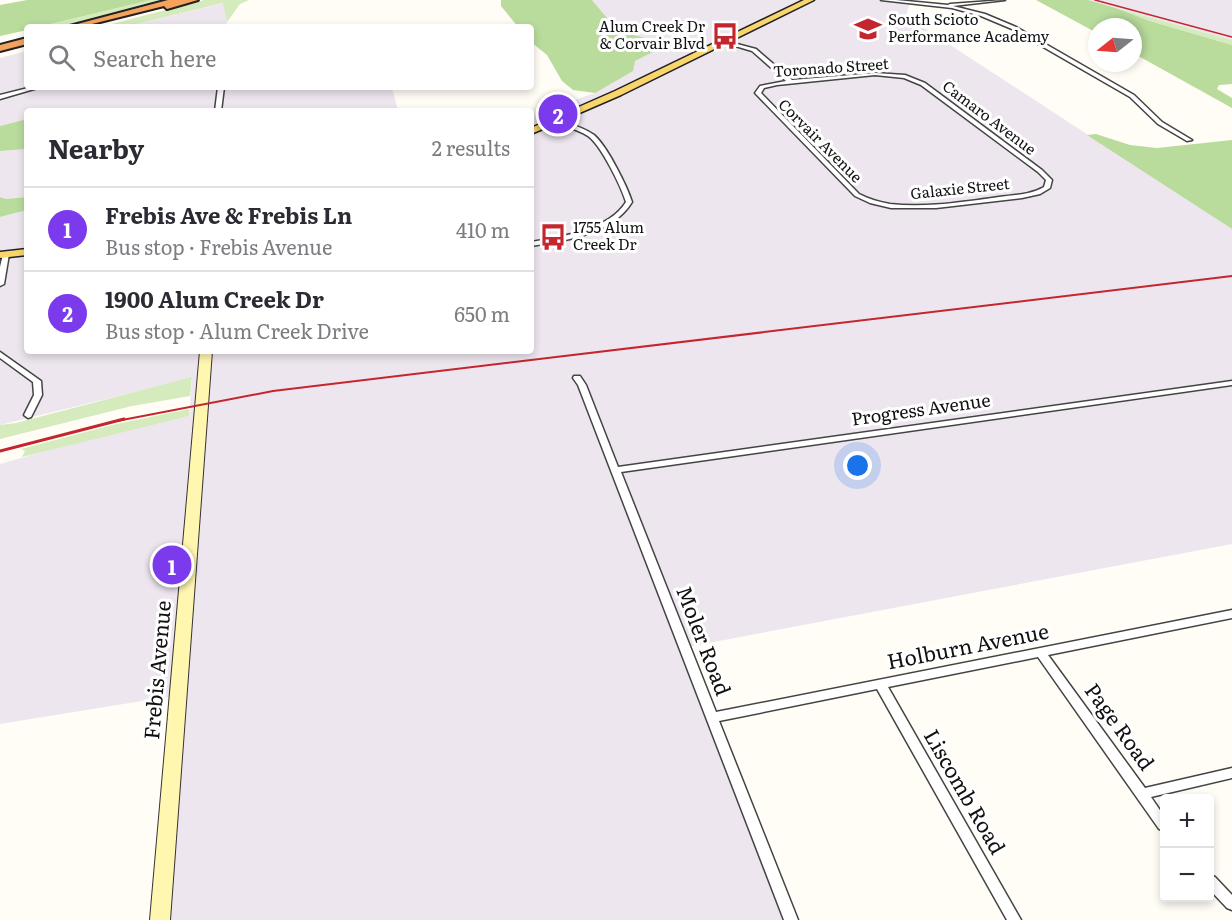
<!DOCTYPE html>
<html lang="en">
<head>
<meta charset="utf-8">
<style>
	body { margin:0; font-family:Literata,serif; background:#f2f2f3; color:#2b2b33 }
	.controls { position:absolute; right:18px; bottom:18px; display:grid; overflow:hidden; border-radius:6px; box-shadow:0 3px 9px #0003 }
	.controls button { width:54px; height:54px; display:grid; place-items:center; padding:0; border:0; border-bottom:2px solid #e1e1e2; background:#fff; color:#2b2b33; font:30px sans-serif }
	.compass { position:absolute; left:1088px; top:18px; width:54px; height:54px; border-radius:50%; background:#fff; box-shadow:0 3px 9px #0003; rotate:253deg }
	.you { position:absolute; left:858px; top:466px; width:21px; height:21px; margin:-15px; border:4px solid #fff; border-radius:50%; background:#1a73e8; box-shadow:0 0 0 9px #1a73e833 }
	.badge { display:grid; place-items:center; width:39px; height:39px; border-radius:50%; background:#7c3aed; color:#fff; font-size:20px; font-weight:700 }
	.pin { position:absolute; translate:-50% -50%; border:3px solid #fff; box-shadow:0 2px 6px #0006 }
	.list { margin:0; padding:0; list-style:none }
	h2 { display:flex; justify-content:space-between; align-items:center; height:78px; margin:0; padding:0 24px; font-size:26px }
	h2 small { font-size:20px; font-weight:400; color:#7c7c81 }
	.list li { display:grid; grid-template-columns:39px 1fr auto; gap:18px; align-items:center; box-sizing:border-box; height:84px; padding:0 24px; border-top:2px solid #e1e1e2 }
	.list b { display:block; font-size:22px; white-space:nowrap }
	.list p { margin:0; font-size:20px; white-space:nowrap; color:#7c7c81 }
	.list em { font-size:20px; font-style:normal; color:#7c7c81 }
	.icon { flex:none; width:33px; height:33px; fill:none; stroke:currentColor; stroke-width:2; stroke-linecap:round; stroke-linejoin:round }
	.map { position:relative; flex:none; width:1232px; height:920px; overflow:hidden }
	.search { position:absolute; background:#fff; box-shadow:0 3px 9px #0003; left:24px; top:24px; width:510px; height:66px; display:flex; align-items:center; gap:15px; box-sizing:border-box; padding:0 21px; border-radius:6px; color:#7c7c81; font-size:22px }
	.panel { position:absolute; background:#fff; box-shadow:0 3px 9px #0003; left:24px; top:108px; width:510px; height:246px; border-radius:6px }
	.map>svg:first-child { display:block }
</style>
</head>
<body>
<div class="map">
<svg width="1232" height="920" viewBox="0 0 1232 920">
	<rect width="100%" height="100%" fill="#fffdf5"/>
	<g fill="#eee6ef">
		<path d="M592,0H879L910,2L906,16L1232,229V544L682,648L790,920H161L179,695L0,724V464L102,435L189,416L192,378L0,425V217L27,210V351H531V115L595,93L635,61L668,44L618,31Z"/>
		<path d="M1088,0H1232V40L1116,8Z"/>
		<path d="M224,3L227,22L225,26L293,24V27H124Z"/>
		<path d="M27,51V87H392L398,111H27V119L0,126V58Z"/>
		<path d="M27,149V197L6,199L0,197V151Z"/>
	</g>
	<g fill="#d5ebbd">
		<path d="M151,0H168L59,27H38Z"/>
		<path d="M204,0H249L240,4L227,22L223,3L124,27H100Z"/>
		<path d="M1116,8L1232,40V45L1150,21Z"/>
		<path d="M192,377L190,396L132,406L0,439V425L16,423Z"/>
		<path d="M189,409V416L22,457L25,451L21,449L116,424Z"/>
	</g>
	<g fill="#b9dc9c">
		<path d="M27,0H151L38,27H27V30L0,36V5Z"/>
		<path d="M501,0H592L618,31L669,44L635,61L633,71L595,93L573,90L562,81L547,55L531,42V27H518L501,6Z"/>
		<path d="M1036,0H1088L1116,8L1150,21L1232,45V84L1219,85L1217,89L1232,98V108L1133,53V27H1097V33Z"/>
		<path d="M27,119V149L0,151V126Z"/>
		<path d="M1096,134L1130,145L1157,148L1232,140V229L1087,135Z"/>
		<path d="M0,197L6,199L27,197V210L0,217Z"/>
	</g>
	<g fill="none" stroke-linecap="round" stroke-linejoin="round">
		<defs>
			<g id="minor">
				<path d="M881,0H896L948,5L950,4L1005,0L953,6L985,14L1016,27L1134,95L1162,122L1192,140L1187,141L1158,124L1130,97L1012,29L981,16L952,8Z"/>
				<path d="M722,40L756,49L792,80L875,73L905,75L925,83L1042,170L1052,180L1050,188L1040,194L1022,198L936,208H891L870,203L855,196L755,93L760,86L786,81L752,51L722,42ZM875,75L904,78L921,85L1038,172L1046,180L1044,187C1030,195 1014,195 999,197C963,202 926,208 890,204C879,202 869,199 859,194L761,93L764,88L777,85Z"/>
				<path d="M32,87H41L0,99V95Z"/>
				<path d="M218,87H224L221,111H215Z"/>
				<path d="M554,119C567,123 583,127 594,135C607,146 627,186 632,202C613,234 565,241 531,246V242C561,237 609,230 626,202C621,186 601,145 588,136C577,129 564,126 552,122L551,121Z"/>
				<path d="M6,252L9,254L4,284L0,286V267L3,254Z"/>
				<path d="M0,352L41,381L42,395L31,417L28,418L24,415L34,395L33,382L0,358Z"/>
				<path d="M574,376H580L586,385L618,467L1232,381V385L621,472L716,712L1232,610V618L1048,655L1145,788L1232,768V778L1151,797L1164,816V830L1159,829L1038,657L888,687L1021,920H1007L877,689L719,721L798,920H784L578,385L573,378Z"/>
				<path d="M1210,875L1215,877L1232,895V910L1227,908L1210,890Z"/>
			</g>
			<path id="secondary" d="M200,351H212L170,920H150Z"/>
			<g id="primary">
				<path d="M804,0H814L621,95L531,134V128L615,91Z"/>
				<path d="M27,249V255L0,258V252Z"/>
			</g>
			<g id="motorway">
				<path d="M168,0H198L167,9L164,6L80,27H66Z"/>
				<path d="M27,38V44L0,51V45Z"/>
			</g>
		</defs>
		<use href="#minor" stroke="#444" stroke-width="3"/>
		<use href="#secondary" stroke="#333" stroke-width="2"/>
		<use href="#primary" stroke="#222" stroke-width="3"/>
		<use href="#motorway" stroke="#222" stroke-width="4"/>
		<use href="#minor" fill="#fff" fill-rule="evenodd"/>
		<use href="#secondary" fill="#fff6b0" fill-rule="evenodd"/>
		<use href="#primary" fill="#f9d66b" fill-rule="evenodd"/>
		<use href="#motorway" fill="#f5a25d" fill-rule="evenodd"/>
		<path stroke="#c4262e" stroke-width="1.5" d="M1095,0L1232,37"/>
		<path stroke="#c4262e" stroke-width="2" d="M117,421L273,391L1232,276"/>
		<path stroke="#c4262e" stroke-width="3" d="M0,451L124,419"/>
	</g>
	<defs>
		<symbol id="school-bare" viewBox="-9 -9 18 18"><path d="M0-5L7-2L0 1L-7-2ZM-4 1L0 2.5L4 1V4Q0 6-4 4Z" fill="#c4262e" stroke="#fff" stroke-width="2.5" paint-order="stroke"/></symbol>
		<symbol id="bus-bare" viewBox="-9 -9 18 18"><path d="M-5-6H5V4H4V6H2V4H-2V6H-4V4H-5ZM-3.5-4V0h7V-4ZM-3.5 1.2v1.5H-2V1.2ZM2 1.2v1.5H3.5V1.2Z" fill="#c4262e" stroke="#fff" stroke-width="2.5" paint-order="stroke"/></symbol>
	</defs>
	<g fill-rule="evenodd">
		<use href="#school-bare" x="849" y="10" width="38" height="38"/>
		<use href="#bus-bare" x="706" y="17" width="38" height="38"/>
		<use href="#bus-bare" x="534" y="218" width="38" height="38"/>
	</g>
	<g text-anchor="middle" stroke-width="6" stroke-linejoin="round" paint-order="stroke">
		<g font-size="15" fill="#111" stroke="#fff" text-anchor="start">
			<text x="888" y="25">South Scioto<tspan x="888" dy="17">Performance Academy</tspan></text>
			<text x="705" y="32" text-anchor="end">Alum Creek Dr<tspan x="705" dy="17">&amp; Corvair Blvd</tspan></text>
			<text x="573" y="233">1755 Alum<tspan x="573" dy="17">Creek Dr</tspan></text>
		</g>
		<g font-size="15" fill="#111" stroke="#fff">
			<text transform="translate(831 68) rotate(-4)" y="5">Toronado Street</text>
			<text transform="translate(989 118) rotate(37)" y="5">Camaro Avenue</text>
			<text transform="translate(820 141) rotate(45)" y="5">Corvair Avenue</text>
			<text transform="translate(960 189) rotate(-6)" y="5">Galaxie Street</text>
		</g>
		<g font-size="18" fill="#111" stroke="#fff">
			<text transform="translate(921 410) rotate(-8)" y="6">Progress Avenue</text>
		</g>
		<g font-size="21" fill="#111" stroke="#fff">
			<text transform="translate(703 641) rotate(69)" y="7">Moler Road</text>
			<text transform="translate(968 647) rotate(-11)" y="7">Holburn Avenue</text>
			<text transform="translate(158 670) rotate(-85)" y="7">Frebis Avenue</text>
			<text transform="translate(1119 727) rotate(54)" y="7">Page Road</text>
			<text transform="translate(964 792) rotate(60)" y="7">Liscomb Road</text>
		</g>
	</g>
</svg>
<div class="controls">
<button>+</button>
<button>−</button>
</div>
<svg class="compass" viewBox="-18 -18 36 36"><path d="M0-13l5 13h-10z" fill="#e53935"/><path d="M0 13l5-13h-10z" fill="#7c7c81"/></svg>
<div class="you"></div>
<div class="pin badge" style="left:172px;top:565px">1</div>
<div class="pin badge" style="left:558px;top:114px">2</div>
<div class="search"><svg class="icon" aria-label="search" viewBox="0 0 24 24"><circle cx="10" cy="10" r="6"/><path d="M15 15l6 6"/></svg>Search here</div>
<section class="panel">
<h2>Nearby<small>2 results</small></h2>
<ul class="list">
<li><span class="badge">1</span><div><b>Frebis Ave &amp; Frebis Ln</b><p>Bus stop · Frebis Avenue</p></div><em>410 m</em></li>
<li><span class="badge">2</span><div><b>1900 Alum Creek Dr</b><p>Bus stop · Alum Creek Drive</p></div><em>650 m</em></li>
</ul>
</section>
</div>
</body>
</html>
